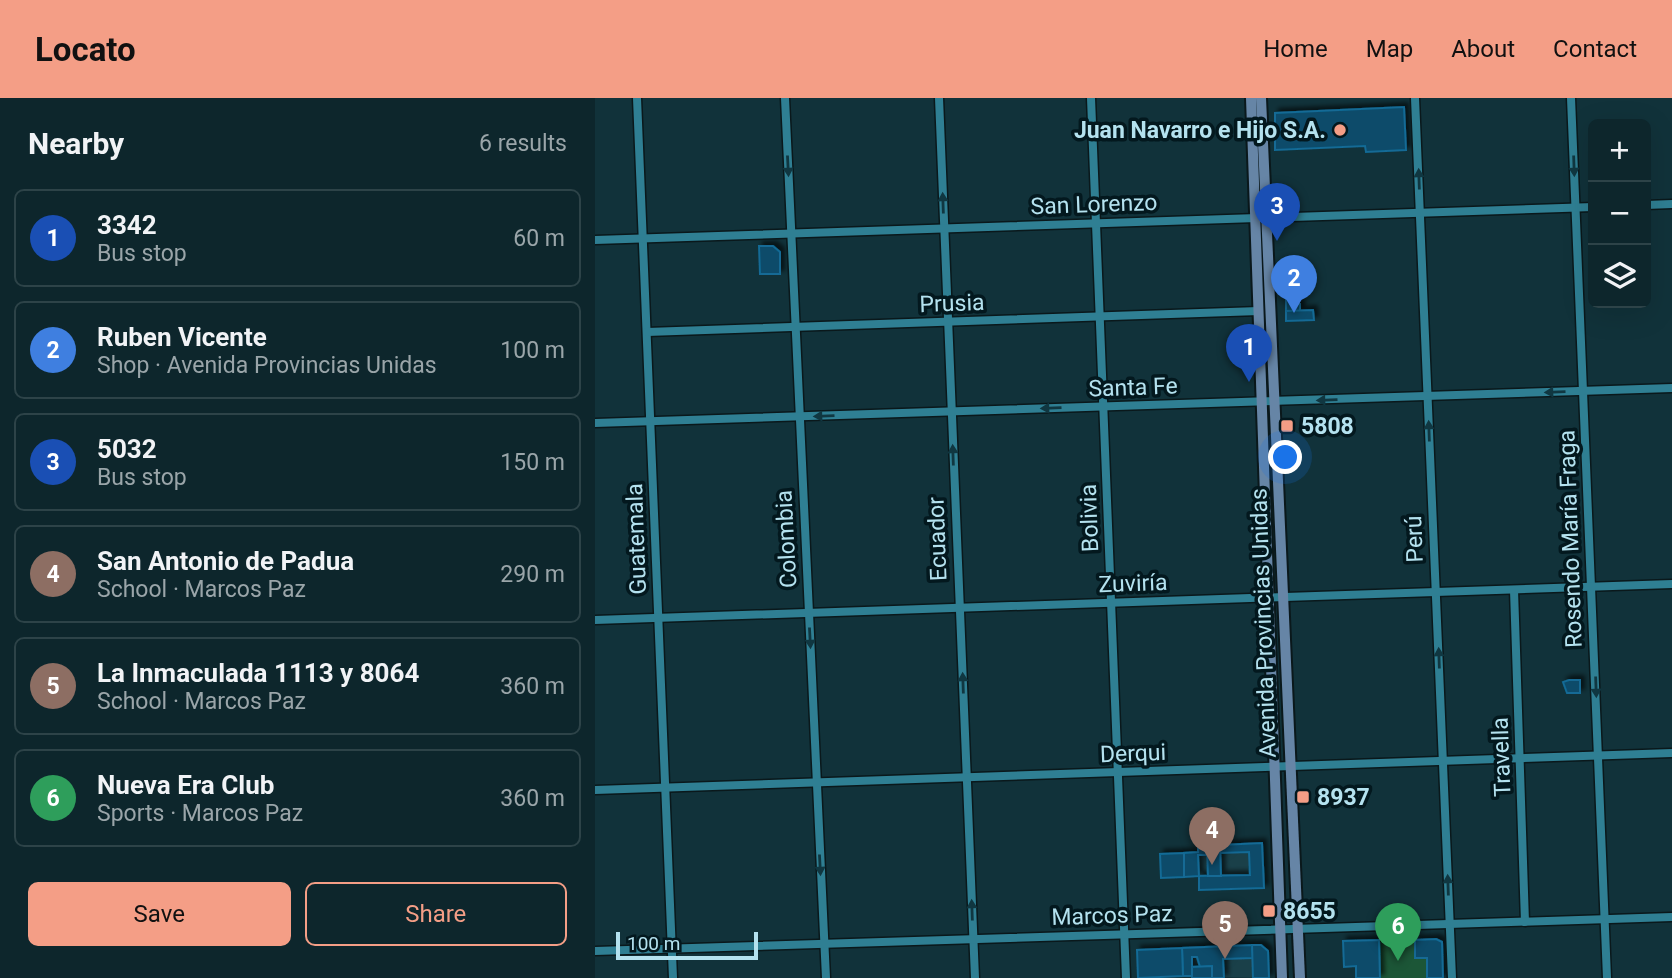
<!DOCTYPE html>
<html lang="en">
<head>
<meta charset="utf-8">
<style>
	body { margin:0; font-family:Roboto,sans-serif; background:#1b3238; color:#f1f3f6 }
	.controls { position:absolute; right:21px; top:21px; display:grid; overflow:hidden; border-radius:10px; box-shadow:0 7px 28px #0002 }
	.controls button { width:63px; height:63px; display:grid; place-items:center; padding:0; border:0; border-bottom:2px solid #2d4348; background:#0d262c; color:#f1f3f6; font:35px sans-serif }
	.scale { position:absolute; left:21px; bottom:18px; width:142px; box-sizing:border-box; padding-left:7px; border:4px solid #b4e2ef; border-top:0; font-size:19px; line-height:24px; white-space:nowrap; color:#b4e2ef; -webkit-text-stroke:5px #03181e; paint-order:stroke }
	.you { position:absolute; left:691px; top:360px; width:24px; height:24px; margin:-18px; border:5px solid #fff; border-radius:50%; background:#1a73e8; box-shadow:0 0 0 10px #1a73e833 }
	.badge { display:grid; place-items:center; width:46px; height:46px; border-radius:50%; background:#f49e86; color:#fff; font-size:23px; font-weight:700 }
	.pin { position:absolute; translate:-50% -58px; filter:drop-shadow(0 2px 4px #0008) }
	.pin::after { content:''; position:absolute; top:37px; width:24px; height:21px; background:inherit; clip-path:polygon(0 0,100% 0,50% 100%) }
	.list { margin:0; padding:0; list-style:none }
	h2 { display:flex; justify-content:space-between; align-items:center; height:91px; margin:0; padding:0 28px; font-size:30px }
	h2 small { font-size:23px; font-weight:400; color:#9aa5a9 }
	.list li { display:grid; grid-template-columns:46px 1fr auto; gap:21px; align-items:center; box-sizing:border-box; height:98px; margin:0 14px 14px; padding:0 14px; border:2px solid #2d4348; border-radius:10px }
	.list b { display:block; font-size:26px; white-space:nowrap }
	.list p { margin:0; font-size:23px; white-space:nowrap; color:#9aa5a9 }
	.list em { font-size:23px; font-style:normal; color:#9aa5a9 }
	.actions { display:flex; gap:14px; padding:21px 28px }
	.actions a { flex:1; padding:16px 0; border:2px solid #f49e86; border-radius:10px; text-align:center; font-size:24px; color:#f49e86 }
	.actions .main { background:#f49e86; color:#111 }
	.icon { flex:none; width:38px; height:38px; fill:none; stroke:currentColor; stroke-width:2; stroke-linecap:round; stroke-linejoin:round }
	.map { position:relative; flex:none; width:1077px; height:880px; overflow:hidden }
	header { display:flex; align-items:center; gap:42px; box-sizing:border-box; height:98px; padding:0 35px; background:#f49e86; color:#111 }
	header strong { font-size:33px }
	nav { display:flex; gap:38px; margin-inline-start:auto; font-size:24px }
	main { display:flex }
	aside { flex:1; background:#0d262c }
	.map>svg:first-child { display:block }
</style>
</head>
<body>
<header>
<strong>Locato</strong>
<nav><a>Home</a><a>Map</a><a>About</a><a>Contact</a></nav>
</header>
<main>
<aside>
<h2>Nearby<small>6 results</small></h2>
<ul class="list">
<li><span class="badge" style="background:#1a4fb4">1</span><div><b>3342</b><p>Bus stop</p></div><em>60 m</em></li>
<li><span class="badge" style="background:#3f7fe0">2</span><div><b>Ruben Vicente</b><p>Shop · Avenida Provincias Unidas</p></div><em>100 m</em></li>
<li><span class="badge" style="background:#1a4fb4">3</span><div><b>5032</b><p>Bus stop</p></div><em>150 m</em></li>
<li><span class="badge" style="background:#8d6e63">4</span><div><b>San Antonio de Padua</b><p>School · Marcos Paz</p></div><em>290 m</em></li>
<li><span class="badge" style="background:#8d6e63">5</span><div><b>La Inmaculada 1113 y 8064</b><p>School · Marcos Paz</p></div><em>360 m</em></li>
<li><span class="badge" style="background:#2e9e5b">6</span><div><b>Nueva Era Club</b><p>Sports · Marcos Paz</p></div><em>360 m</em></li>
</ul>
<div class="actions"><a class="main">Save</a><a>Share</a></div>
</aside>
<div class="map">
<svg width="1077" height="880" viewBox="0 0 1077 880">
	<defs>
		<filter id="shadow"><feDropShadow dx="4" dy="-4" stdDeviation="2" flood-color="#0009"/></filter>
	</defs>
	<rect width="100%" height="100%" fill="#11323a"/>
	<g fill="#1a4049">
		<path d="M667,745L669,790L604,792V778L566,780L565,756L602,754L603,748Z"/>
		<path d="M666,847L674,880L588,878L587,850Z"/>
	</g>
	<path fill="#1c5637" d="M841,841L847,844L848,880H761L760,868L749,869L748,843Z"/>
	<g fill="#0e4c6b" stroke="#126a95" stroke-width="2" filter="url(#shadow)">
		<path d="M809,9L811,52L771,54L770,48L680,52V15Z"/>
		<path d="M164,148H178L185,154V176H165Z"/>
		<path d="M691,201H695V206H705V213H691Z"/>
		<path d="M718,212L719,222L691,223V213Z"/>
		<path d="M974,582H985V595H972L968,584Z"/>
		<path d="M667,745L669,790L604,792V778L655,777L654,754L625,755V747Z"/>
		<path d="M612,747H625L626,778H613Z"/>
		<path d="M612,747V757H603L604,778L589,779V755L603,754V748Z"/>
		<path d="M589,755V779L566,780L565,756Z"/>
		<path d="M841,841L847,844L848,880H832V860H820V842Z"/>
		<path d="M784,842L785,880H761V868L749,869L748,843Z"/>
		<path d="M657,847L658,860L628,861L629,880H617V868L605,869L602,859H597V878H588L587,850Z"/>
		<path d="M657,847H666L673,853L674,880H658Z"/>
		<path d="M587,850L588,878L543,880L542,852Z"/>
		<path d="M617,868V880H597V869Z"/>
	</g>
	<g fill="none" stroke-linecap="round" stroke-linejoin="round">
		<defs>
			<g id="street">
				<path d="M42,0L78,880"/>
				<path d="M190,0L231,880"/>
				<path d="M344,0L380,880"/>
				<path d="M496,0L531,880"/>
				<path d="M820,0L857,880"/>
				<path d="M976,0L1012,880"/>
				<path d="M1051,107L1077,106"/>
				<path d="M0,142L998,109"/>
				<path d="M52,234L664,213"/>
				<path d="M0,325L1077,290"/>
				<path d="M919,492L930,824"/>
				<path d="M0,522L1077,486"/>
				<path d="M0,692L1077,655"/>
				<path d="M0,853L1077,819"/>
			</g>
			<g id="secondary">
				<path d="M656,0L687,880"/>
				<path d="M666,0L705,880"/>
			</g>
		</defs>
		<use href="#street" stroke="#0a181b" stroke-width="11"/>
		<use href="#secondary" stroke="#0a181b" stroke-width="14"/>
		<use href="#street" stroke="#2f7f93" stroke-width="8"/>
		<use href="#secondary" stroke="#6685a6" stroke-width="10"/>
	</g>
	<defs><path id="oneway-solid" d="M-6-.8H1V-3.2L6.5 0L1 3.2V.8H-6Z" transform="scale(1.75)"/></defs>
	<g fill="#103741">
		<use href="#oneway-solid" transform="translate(193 68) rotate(87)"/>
		<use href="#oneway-solid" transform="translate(979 68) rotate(88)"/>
		<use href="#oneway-solid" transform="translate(824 81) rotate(-92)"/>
		<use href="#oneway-solid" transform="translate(348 105) rotate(-92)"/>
		<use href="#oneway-solid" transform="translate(960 294) rotate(178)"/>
		<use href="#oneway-solid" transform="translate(732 302) rotate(178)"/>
		<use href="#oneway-solid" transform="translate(456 310) rotate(178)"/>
		<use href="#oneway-solid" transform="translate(229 318) rotate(178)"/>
		<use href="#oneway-solid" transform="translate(834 333) rotate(-92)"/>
		<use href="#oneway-solid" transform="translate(358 357) rotate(-92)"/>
		<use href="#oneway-solid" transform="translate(215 540) rotate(87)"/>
		<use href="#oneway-solid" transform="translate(844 560) rotate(-92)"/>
		<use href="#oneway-solid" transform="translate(368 585) rotate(-92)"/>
		<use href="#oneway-solid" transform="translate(1001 589) rotate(88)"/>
		<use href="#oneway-solid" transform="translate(225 767) rotate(87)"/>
		<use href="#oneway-solid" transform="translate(853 787) rotate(-92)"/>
		<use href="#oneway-solid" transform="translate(377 812) rotate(-92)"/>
	</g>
	<g fill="#f49e86" stroke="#03181e" stroke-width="2.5">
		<circle cx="745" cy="32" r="7"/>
		<rect x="685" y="321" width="14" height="14" rx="3.5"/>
		<rect x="701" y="692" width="14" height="14" rx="3.5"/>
		<rect x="667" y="806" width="14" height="14" rx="3.5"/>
	</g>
	<g text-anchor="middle" stroke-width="7" stroke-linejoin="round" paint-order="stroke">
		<g font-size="23" font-weight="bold" fill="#b4e2ef" stroke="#03181e" text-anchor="start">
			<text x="731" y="40" text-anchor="end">Juan Navarro e Hijo S.A.</text>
			<text x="706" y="336">5808</text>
			<text x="722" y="707">8937</text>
			<text x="688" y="821">8655</text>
		</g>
		<g font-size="23" fill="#b4e2ef" stroke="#03181e">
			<text transform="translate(499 106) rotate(-2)" y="8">San Lorenzo</text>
			<text transform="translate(357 205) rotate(-2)" y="8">Prusia</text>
			<text transform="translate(538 289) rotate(-2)" y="8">Santa Fe</text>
			<text transform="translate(494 420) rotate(-92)" y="8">Bolivia</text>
			<text transform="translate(41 441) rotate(-92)" y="8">Guatemala</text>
			<text transform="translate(191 441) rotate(-93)" y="8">Colombia</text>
			<text transform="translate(342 441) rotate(-92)" y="8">Ecuador</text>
			<text transform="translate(819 441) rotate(-92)" y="8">Perú</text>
			<text transform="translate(975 441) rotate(-92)" y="8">Rosendo María Fraga</text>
			<text transform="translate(538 485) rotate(-2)" y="8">Zuviría</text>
			<text transform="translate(668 525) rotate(-92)" y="8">Avenida Provincias Unidas</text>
			<text transform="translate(538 655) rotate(-2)" y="8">Derqui</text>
			<text transform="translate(906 659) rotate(-92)" y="8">Travella</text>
			<text transform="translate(517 817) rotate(-2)" y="8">Marcos Paz</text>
		</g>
	</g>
</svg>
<div class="controls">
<button>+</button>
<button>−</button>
<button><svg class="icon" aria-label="layers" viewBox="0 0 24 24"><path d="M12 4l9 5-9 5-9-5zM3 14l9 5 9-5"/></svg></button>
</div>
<div class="scale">100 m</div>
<div class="you"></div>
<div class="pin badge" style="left:654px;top:284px;background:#1a4fb4">1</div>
<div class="pin badge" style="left:699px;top:215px;background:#3f7fe0">2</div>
<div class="pin badge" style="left:682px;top:143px;background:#1a4fb4">3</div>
<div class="pin badge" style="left:617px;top:767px;background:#8d6e63">4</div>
<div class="pin badge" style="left:630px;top:861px;background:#8d6e63">5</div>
<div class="pin badge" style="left:803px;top:863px;background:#2e9e5b">6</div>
</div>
</main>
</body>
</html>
